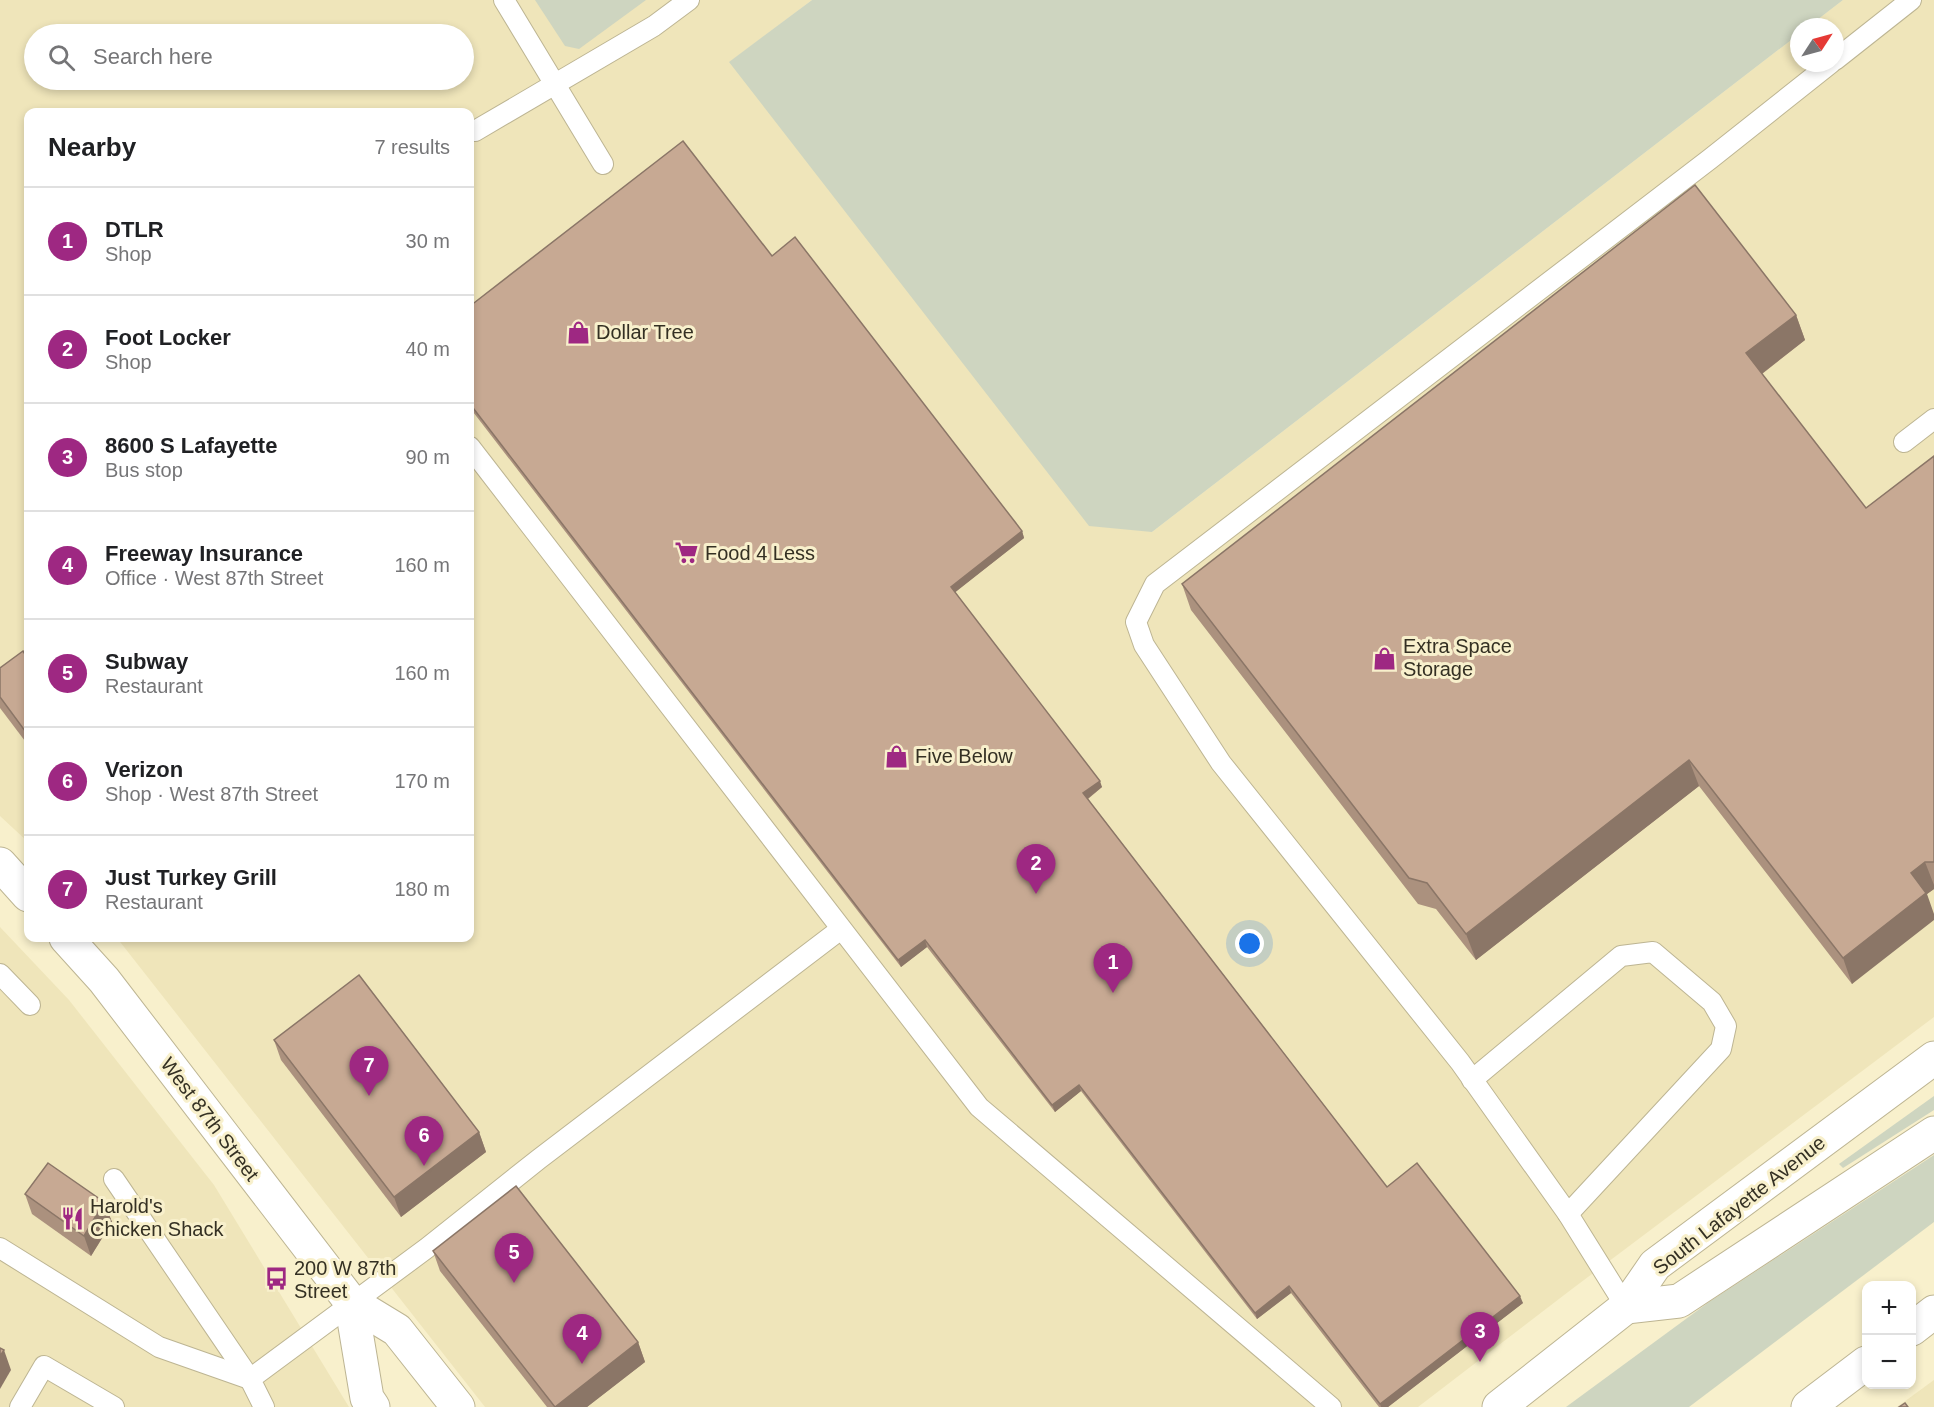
<!DOCTYPE html>
<html lang="en">
<head>
<meta charset="utf-8">
<style>
	body { margin:0; font-family:Helvetica,sans-serif; background:#f2f2f2; color:#202124 }
	.controls { position:absolute; right:18px; bottom:18px; display:grid; overflow:hidden; border-radius:12px; box-shadow:0 3px 9px #0003 }
	.controls button { width:54px; height:54px; display:grid; place-items:center; padding:0; border:0; border-bottom:2px solid #e0e0e0; background:#fff; color:#202124; font:30px sans-serif }
	.compass { position:absolute; left:1790px; top:18px; width:54px; height:54px; border-radius:50%; background:#fff; box-shadow:0 3px 9px #0003; rotate:54deg }
	.you { position:absolute; left:1250px; top:944px; width:21px; height:21px; margin:-15px; border:4px solid #fff; border-radius:50%; background:#1a73e8; box-shadow:0 0 0 9px #1a73e833 }
	.badge { display:grid; place-items:center; width:39px; height:39px; border-radius:50%; background:#9e2882; color:#fff; font-size:20px; font-weight:700 }
	.pin { position:absolute; translate:-50% -50px; filter:drop-shadow(0 2px 3px #0008) }
	.pin::after { content:''; position:absolute; top:32px; width:21px; height:18px; background:inherit; clip-path:polygon(0 0,100% 0,50% 100%) }
	.list { margin:0; padding:0; list-style:none }
	h2 { display:flex; justify-content:space-between; align-items:center; height:78px; margin:0; padding:0 24px; font-size:26px }
	h2 small { font-size:20px; font-weight:400; color:#757577 }
	.list li { display:grid; grid-template-columns:39px 1fr auto; gap:18px; align-items:center; box-sizing:border-box; height:108px; padding:0 24px; border-top:2px solid #e0e0e0 }
	.list b { display:block; font-size:22px; white-space:nowrap }
	.list p { margin:0; font-size:20px; white-space:nowrap; color:#757577 }
	.list em { font-size:20px; font-style:normal; color:#757577 }
	.icon { flex:none; width:33px; height:33px; fill:none; stroke:currentColor; stroke-width:2; stroke-linecap:round; stroke-linejoin:round }
	.map { position:relative; flex:none; width:1934px; height:1407px; overflow:hidden }
	.search { position:absolute; background:#fff; box-shadow:0 3px 9px #0003; left:24px; top:24px; width:450px; height:66px; display:flex; align-items:center; gap:15px; box-sizing:border-box; padding:0 21px; border-radius:33px; color:#757577; font-size:22px }
	.panel { position:absolute; background:#fff; box-shadow:0 3px 9px #0003; left:24px; top:108px; width:450px; height:834px; border-radius:12px }
	.map>svg:first-child { display:block }
</style>
</head>
<body>
<div class="map">
<svg width="1934" height="1407" viewBox="0 0 1934 1407">
	<rect width="100%" height="100%" fill="#f8f0cc"/>
	<g fill="#efe5ba" fill-rule="evenodd">
		<path d="M0,0H812L730,62L1152,532L1799,34V63H1835V27H1808L1843,0H1934V1017L1572,1289L1418,1407H485L117,938H470V112H28V842L0,816ZM34,34H464V80H34Z"/>
		<path d="M0,927L69,1000L214,1185L349,1407H0Z"/>
		<path d="M1934,1380V1407H1897Z"/>
	</g>
	<g fill="#ced5c0">
		<path d="M535,0H646L579,49L565,46Z"/>
		<path d="M812,0H1843L1808,27H1799V34L1152,532L1089,526L729,62Z"/>
		<path d="M1934,1096V1110L1843,1168L1839,1164Z"/>
		<path d="M1934,1155V1222L1689,1407H1566L1709,1302Z"/>
	</g>
	<g fill="none" stroke-linecap="round" stroke-linejoin="round">
		<defs>
			<g id="service">
				<path d="M504,0L603,164"/>
				<path d="M1835,60L1911,0"/>
				<path d="M475,131L654,26L689,0"/>
				<path d="M1904,442L1934,419"/>
				<path d="M470,447L979,1107L1331,1407"/>
				<path d="M0,974L30,1005"/>
				<path d="M1472,1080L1621,956L1653,952L1712,1002L1726,1026L1721,1049L1568,1214"/>
				<path d="M114,1179L250,1379"/>
				<path d="M0,1248L159,1347L250,1379"/>
				<path d="M1626,1307L1568,1214L1460,1062L1221,763L1144,645L1136,622L1155,584L1710,159L1831,63"/>
				<path d="M20,1407L44,1366L114,1407"/>
				<path d="M264,1407L250,1379L427,1248L539,1159L841,929"/>
			</g>
			<g id="secondary">
				<path d="M0,864L28,895"/>
				<path d="M66,938L104,980L351,1302L397,1330L458,1407"/>
				<path d="M351,1302L367,1398L373,1407"/>
				<path d="M1499,1407L1626,1307L1655,1265L1934,1058"/>
			</g>
			<g id="motorway">
				<path d="M1626,1307L1679,1301L1934,1133"/>
				<path d="M1912,1329L1934,1312"/>
				<path d="M1808,1407L1866,1363"/>
			</g>
		</defs>
		<use href="#service" stroke="#bdb593" stroke-width="22"/>
		<use href="#secondary" stroke="#bdb593" stroke-width="35"/>
		<use href="#motorway" stroke="#bdb593" stroke-width="35"/>
		<use href="#service" stroke="#fff" stroke-width="20"/>
		<use href="#secondary" stroke="#fff" stroke-width="33"/>
		<use href="#motorway" stroke="#fff" stroke-width="33"/>
	</g>
	<g fill="#ab917e">
		<path d="M772,256L1022,531L1024,538L955,592L1102,787L1088,799L1387,1187L1523,1303L1388,1407H1379L1291,1293L1257,1319L1081,1091L1055,1112L927,947L901,967L470,408V306Z"/>
		<path d="M1796,315L1805,340L1762,374L1866,508L1934,456V889L1927,894L1852,984L1699,786L1476,960L1436,909L1418,904L1191,610L1182,584Z"/>
		<path d="M28,659V745L0,708V668Z"/>
		<path d="M274,1040L479,1132L486,1152L401,1217L281,1060Z"/>
		<path d="M25,1194L104,1202L112,1222L91,1256L32,1214Z"/>
		<path d="M433,1251L638,1342L645,1362L587,1407H547L440,1271Z"/>
	</g>
	<g fill="#8b7667">
		<path d="M1796,315L1805,340L1755,379L1746,353Z"/>
		<path d="M1022,531L1024,538L953,594L951,587Z"/>
		<path d="M1689,760L1699,786L1476,960L1466,934Z"/>
		<path d="M1100,781L1102,787L1086,800L1083,793Z"/>
		<path d="M1925,862L1934,885V889L1927,894L1934,914V920L1852,984L1843,958L1911,873Z"/>
		<path d="M925,940L927,947L901,967L898,960Z"/>
		<path d="M1079,1085L1081,1091L1055,1112L1052,1105Z"/>
		<path d="M479,1132L486,1152L401,1217L394,1197Z"/>
		<path d="M104,1202L112,1222L91,1256L84,1236Z"/>
		<path d="M1289,1286L1291,1293L1257,1319L1255,1313Z"/>
		<path d="M1520,1296L1523,1303L1388,1407H1381L1380,1404Z"/>
		<path d="M638,1342L645,1362L587,1407H555Z"/>
		<path d="M4,1350L11,1370L0,1389V1356Z"/>
	</g>
	<g fill="#c7a993" stroke="#8b7667" stroke-width="1.5">
		<path d="M683,141L772,256L795,237L1022,531L951,587L1100,781L1083,793L1387,1187L1417,1163L1520,1296L1380,1404L1289,1286L1255,1313L1079,1085L1052,1105L925,940L898,960L470,404V306Z"/>
		<path d="M1695,185L1796,315L1746,353L1866,508L1934,456V862H1925L1911,873L1926,893L1843,958L1689,760L1466,934L1427,883L1409,878L1182,584Z"/>
		<path d="M23,651L28,659V735L0,697V668Z"/>
		<path d="M359,975L479,1132L394,1197L274,1040Z"/>
		<path d="M48,1163L104,1202L84,1236L25,1194Z"/>
		<path d="M516,1186L638,1342L555,1407L433,1251Z"/>
		<path d="M0,1348L4,1350L0,1356Z"/>
		<path d="M1905,1403L1908,1407H1899Z"/>
	</g>
	<defs>
		<symbol id="shop-bare" viewBox="-9 -9 18 18"><path d="M-5-2.5h2.3a2.7 3.5 0 0 1 5.4 0H5L5.5 6h-11ZM-1.5-2.5h3a1.5 2.3 0 0 0-3 0Z" fill="#9e2882" stroke="#f8f0cc" stroke-width="2.5" paint-order="stroke"/></symbol>
		<symbol id="supermarket-bare" viewBox="-9 -9 18 18"><path d="M-6-5.5h2.5l.6 2H6L4.5 2H-2.5L-4.4-4H-6ZM-1.5 3.2a1.3 1.3 0 1 0 .1 0ZM3 3.2a1.3 1.3 0 1 0 .1 0Z" fill="#9e2882" stroke="#f8f0cc" stroke-width="2.5" paint-order="stroke"/></symbol>
		<symbol id="restaurant-bare" viewBox="-9 -9 18 18"><path d="M-5-6h1v4h1v-4h1v4h1v-4h1v5L-1.5 .5V6h-2V.5L-5-1ZM5-6V6H3V1.5H1.5Q1.5-4 5-6Z" fill="#9e2882" stroke="#f8f0cc" stroke-width="2.5" paint-order="stroke"/></symbol>
		<symbol id="bus-bare" viewBox="-9 -9 18 18"><path d="M-5-6H5V4H4V6H2V4H-2V6H-4V4H-5ZM-3.5-4V0h7V-4ZM-3.5 1.2v1.5H-2V1.2ZM2 1.2v1.5H3.5V1.2Z" fill="#9e2882" stroke="#f8f0cc" stroke-width="2.5" paint-order="stroke"/></symbol>
	</defs>
	<g fill-rule="evenodd">
		<use href="#shop-bare" x="562" y="316" width="33" height="33"/>
		<use href="#supermarket-bare" x="670" y="536" width="33" height="33"/>
		<use href="#shop-bare" x="1368" y="642" width="33" height="33"/>
		<use href="#shop-bare" x="880" y="740" width="33" height="33"/>
		<use href="#restaurant-bare" x="56" y="1202" width="33" height="33"/>
		<use href="#bus-bare" x="260" y="1262" width="33" height="33"/>
	</g>
	<g text-anchor="middle" stroke-width="6" stroke-linejoin="round" paint-order="stroke">
		<g font-size="20" fill="#343023" stroke="#f8f0cc" text-anchor="start">
			<text x="596" y="339">Dollar Tree</text>
			<text x="705" y="560">Food 4 Less</text>
			<text x="1403" y="653">Extra Space<tspan x="1403" dy="23">Storage</tspan></text>
			<text x="915" y="763">Five Below</text>
			<text x="90" y="1213">Harold's<tspan x="90" dy="23">Chicken Shack</tspan></text>
			<text x="294" y="1275">200 W 87th<tspan x="294" dy="23">Street</tspan></text>
		</g>
		<g font-size="20" fill="#343023" stroke="#f8f0cc">
			<text transform="translate(210 1119) rotate(53)" y="7">West 87th Street</text>
			<text transform="translate(1739 1205) rotate(-38)" y="7">South Lafayette Avenue</text>
		</g>
	</g>
</svg>
<div class="controls">
<button>+</button>
<button>−</button>
</div>
<svg class="compass" viewBox="-18 -18 36 36"><path d="M0-13l5 13h-10z" fill="#e53935"/><path d="M0 13l5-13h-10z" fill="#757577"/></svg>
<div class="you"></div>
<div class="pin badge" style="left:1113px;top:993px">1</div>
<div class="pin badge" style="left:1036px;top:894px">2</div>
<div class="pin badge" style="left:1480px;top:1362px">3</div>
<div class="pin badge" style="left:582px;top:1364px">4</div>
<div class="pin badge" style="left:514px;top:1283px">5</div>
<div class="pin badge" style="left:424px;top:1166px">6</div>
<div class="pin badge" style="left:369px;top:1096px">7</div>
<div class="search"><svg class="icon" aria-label="search" viewBox="0 0 24 24"><circle cx="10" cy="10" r="6"/><path d="M15 15l6 6"/></svg>Search here</div>
<section class="panel">
<h2>Nearby<small>7 results</small></h2>
<ul class="list">
<li><span class="badge">1</span><div><b>DTLR</b><p>Shop</p></div><em>30 m</em></li>
<li><span class="badge">2</span><div><b>Foot Locker</b><p>Shop</p></div><em>40 m</em></li>
<li><span class="badge">3</span><div><b>8600 S Lafayette</b><p>Bus stop</p></div><em>90 m</em></li>
<li><span class="badge">4</span><div><b>Freeway Insurance</b><p>Office · West 87th Street</p></div><em>160 m</em></li>
<li><span class="badge">5</span><div><b>Subway</b><p>Restaurant</p></div><em>160 m</em></li>
<li><span class="badge">6</span><div><b>Verizon</b><p>Shop · West 87th Street</p></div><em>170 m</em></li>
<li><span class="badge">7</span><div><b>Just Turkey Grill</b><p>Restaurant</p></div><em>180 m</em></li>
</ul>
</section>
</div>
</body>
</html>
